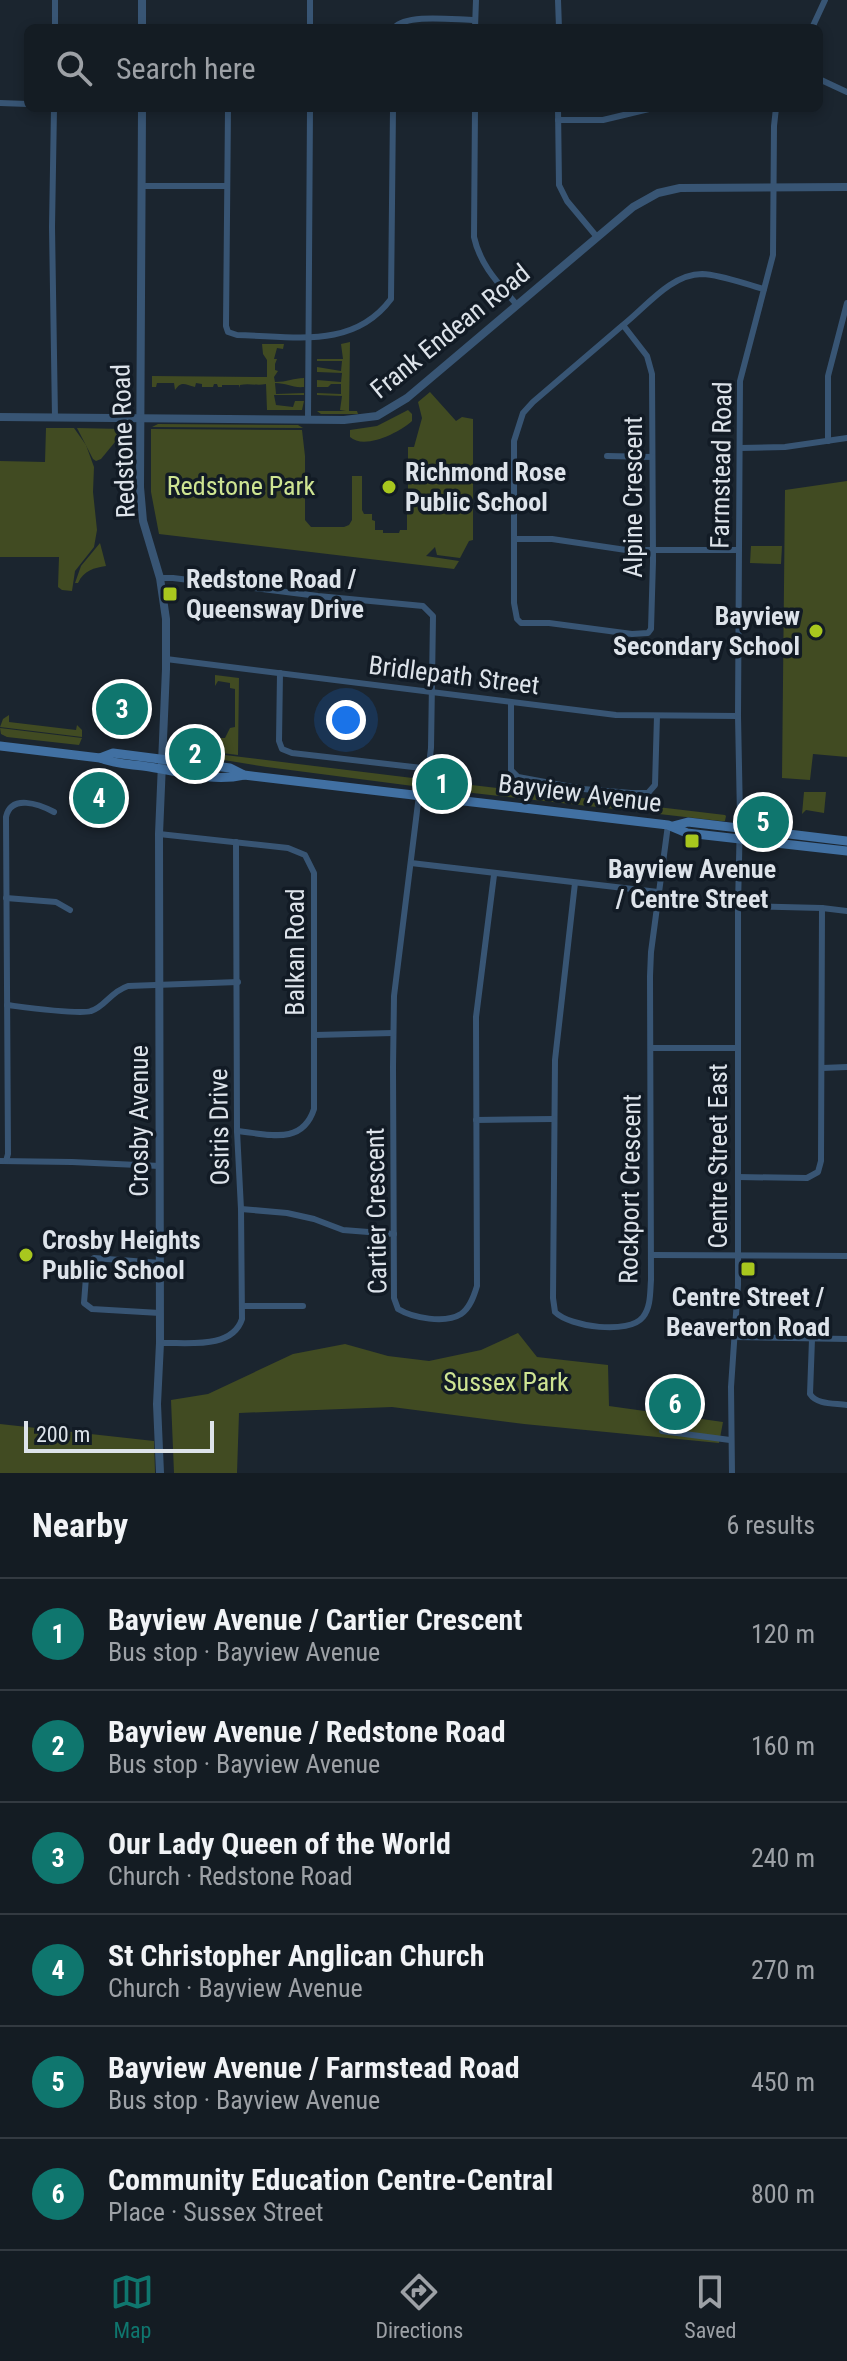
<!DOCTYPE html>
<html lang="en">
<head>
<meta charset="utf-8">
<style>
	body { margin:0; font-family:"Roboto Condensed",sans-serif; background:#212930; color:#f1f3f6 }
	.scale { position:absolute; left:24px; bottom:20px; width:190px; box-sizing:border-box; padding-left:8px; border:4px solid #dde3ea; border-top:0; font-size:22px; line-height:28px; white-space:nowrap; color:#dde3ea; -webkit-text-stroke:6px #121b25; paint-order:stroke }
	.you { position:absolute; left:346px; top:720px; width:28px; height:28px; margin:-20px; border:6px solid #fff; border-radius:50%; background:#1a73e8; box-shadow:0 0 0 12px #1a73e833 }
	.badge { display:grid; place-items:center; width:52px; height:52px; border-radius:50%; background:#0f766e; color:#fff; font-size:26px; font-weight:700 }
	.pin { position:absolute; translate:-50% -50%; border:4px solid #fff; box-shadow:0 2px 8px #0006 }
	.list { margin:0; padding:0; list-style:none }
	h2 { display:flex; justify-content:space-between; align-items:center; height:104px; margin:0; padding:0 32px; font-size:34px }
	h2 small { font-size:26px; font-weight:400; color:#9da1a6 }
	.list li { display:grid; grid-template-columns:52px 1fr auto; gap:24px; align-items:center; box-sizing:border-box; height:112px; padding:0 32px; border-top:2px solid #333a41 }
	.list b { display:block; font-size:30px; white-space:nowrap }
	.list p { margin:0; font-size:26px; white-space:nowrap; color:#9da1a6 }
	.list em { font-size:26px; font-style:normal; color:#9da1a6 }
	.icon { flex:none; width:44px; height:44px; fill:none; stroke:currentColor; stroke-width:2; stroke-linecap:round; stroke-linejoin:round }
	.map { position:relative; flex:none; width:847px; height:1473px; overflow:hidden }
	.search { position:absolute; background:#141c23; box-shadow:0 4px 12px #0003; left:24px; right:24px; top:24px; height:88px; display:flex; align-items:center; gap:20px; box-sizing:border-box; padding:0 28px; border-radius:12px; color:#9da1a6; font-size:30px }
	.sheet { height:776px; background:#141c23 }
	nav { display:flex; justify-content:space-around; align-items:center; box-sizing:border-box; height:112px; border-top:2px solid #333a41; background:#141c23; font-size:22px; color:#9da1a6 }
	nav a { display:grid; justify-items:center; gap:4px }
	nav .on { color:#0f766e }
	.map>svg:first-child { display:block }
</style>
</head>
<body>
<div class="map">
<svg width="847" height="1473" viewBox="0 0 847 1473">
	<rect width="100%" height="100%" fill="#1b252f"/>
	<g fill="#414b22">
		<path d="M350,342L349,411H357L358,414H321L317,411H346L340,410L342,396L317,395V393L341,394V384H331L328,387H317V380L341,382L342,373L317,372V367L341,371L342,361H317V359H343L341,344Z"/>
		<path d="M262,344H284L283,349L277,348L274,359H277L275,364V370L278,371L274,377L275,382C287,382 294,378 304,378V387C292,388 287,383 275,383L276,394L304,393V395H274L276,405L293,407L295,401H304L302,410H267L266,384C257,386 249,383 240,385L239,388V385H222V387H218L217,384H214L213,387H202V384L196,383L195,387C185,385 182,380 175,390L174,383H157L156,387H152V376L267,377V360L263,354Z"/>
		<path d="M430,392L456,421L462,417L473,419V540L469,541L460,558L437,555L435,547L426,556L459,561L454,569L159,534L151,492V429L302,430L305,456V520L311,527H344L349,525L352,520V476H362V510L364,514H372V520L375,521V530H383V533H399L400,530H407V509H410L411,493H408V447H414L422,418L418,402Z"/>
		<path d="M408,410L412,414V421C399,433 364,450 350,437V430L377,426Z"/>
		<path d="M158,424L298,425L303,428L152,427Z"/>
		<path d="M46,428H74L86,445L94,467L93,492L97,530L94,547L75,571L72,591L62,590L58,587L59,557H0V461L45,462Z"/>
		<path d="M77,428L123,429L124,431L101,459L96,461L93,459Z"/>
		<path d="M847,481V757L813,754L810,780L782,778L785,490Z"/>
		<path d="M100,543L106,566C94,568 84,570 78,583H75L81,566Z"/>
		<path d="M751,546H782L781,564L750,563Z"/>
		<path d="M215,675L239,678L238,755L181,748L193,738H225L230,728L235,727V689L230,688V683L218,681L215,686Z"/>
		<path d="M9,715V722L76,730L77,725L82,730V737L0,727L3,719Z"/>
		<path d="M0,728L82,738L79,745L7,737L1,734Z"/>
		<path d="M200,752L437,781L436,785L413,786L267,767L199,756Z"/>
		<path d="M446,782L725,815L726,816L725,821H721L473,793L446,786Z"/>
		<path d="M804,792H826L824,813L806,810L802,814Z"/>
		<path d="M518,1333L537,1357L608,1365L609,1406L723,1422L719,1443L524,1424L392,1407L239,1413L237,1473H174L171,1400L208,1394L293,1354L345,1344L388,1356L429,1361L481,1350Z"/>
		<path d="M0,1424L154,1441L155,1473H0Z"/>
	</g>
	<g fill="none" stroke-linecap="round" stroke-linejoin="round">
		<g stroke="#385574" stroke-width="6">
			<path d="M558,0L559,28"/>
			<path d="M55,28V0"/>
			<path d="M310,28V0"/>
			<path d="M394,28C407,13 455,20 475,20"/>
			<path d="M475,28L476,0"/>
			<path d="M812,28L825,0"/>
			<path d="M819,79L847,92"/>
			<path d="M0,103L28,104"/>
			<path d="M54,108L52,227L55,418"/>
			<path d="M228,108L226,326L228,332L237,335C293,336 353,350 391,299L393,108"/>
			<path d="M475,108L474,237C480,265 499,284 517,305"/>
			<path d="M558,108L559,185L567,201L597,237"/>
			<path d="M680,108H681"/>
			<path d="M558,120H603L653,108"/>
			<path d="M141,186H227"/>
			<path d="M623,325L647,356L652,374L653,561L651,629L648,633L632,634L549,623H521L517,619L514,603V441L523,413L533,402L623,325C646,307 671,274 702,274C723,275 744,284 764,289"/>
			<path d="M308,420L310,108"/>
			<path d="M828,441V376L847,303"/>
			<path d="M740,448L785,447L847,438"/>
			<path d="M607,456L652,457"/>
			<path d="M514,539H552L626,550H739"/>
			<path d="M160,578H173L318,596L423,606L433,616L431,748L429,765L422,768L292,753L282,749L279,741L280,673"/>
			<path d="M166,659L616,715L738,716"/>
			<path d="M511,703V770L518,777L583,789L631,793H648L655,785L657,716"/>
			<path d="M419,795L394,996L393,1067L394,1298L398,1309C413,1318 445,1324 461,1314C470,1308 474,1296 477,1286L476,1017L494,875"/>
			<path d="M159,834L288,848L305,855L314,873V1109C302,1146 268,1134 237,1131"/>
			<path d="M411,863L658,892"/>
			<path d="M575,883L555,1060L553,1298L555,1312C570,1327 629,1335 643,1317C651,1307 650,1292 651,1280L650,976L651,952L668,825"/>
			<path d="M6,898L56,902L70,910"/>
			<path d="M738,906L822,908L847,911"/>
			<path d="M7,1005C23,1007 79,1015 91,1011C105,1007 110,992 128,986L238,982"/>
			<path d="M315,1035L393,1033"/>
			<path d="M651,1048H738"/>
			<path d="M822,1068L847,1067"/>
			<path d="M476,1120L554,1119"/>
			<path d="M0,1161L72,1162L160,1166"/>
			<path d="M6,1161L8,1154L6,817C11,794 39,804 54,812"/>
			<path d="M738,1177L807,1178L818,1172L821,1161L822,908"/>
			<path d="M241,1209L287,1213L314,1219L343,1230L394,1234"/>
			<path d="M652,1255L847,1256"/>
			<path d="M243,1306H303"/>
			<path d="M160,1313L92,1309L84,1303L87,1264L94,1258L160,1263"/>
			<path d="M734,1337L847,1339"/>
			<path d="M812,1339L810,1394C817,1405 835,1403 847,1405"/>
			<path d="M160,1343C186,1342 232,1350 242,1319L241,1209L237,1131L236,842"/>
			<path d="M662,1431L730,1440"/>
			<path d="M732,1473L731,1387L738,1285V906L740,817L738,716L740,381L773,255L774,126L776,108"/>
		</g>
		<g stroke="#385574" stroke-width="8">
			<path d="M142,28V0"/>
			<path d="M142,108L140,487L143,521L160,578L166,619V669L159,834L160,1343L157,1404L160,1473"/>
			<path d="M0,417L344,420L377,416L407,398L633,207L658,193L680,188L847,187"/>
		</g>
		<g stroke="#4170a2" stroke-width="9">
			<path d="M0,746L100,758C116,765 133,764 150,767C181,772 213,782 244,775"/>
			<path d="M100,758L113,753L230,768L244,775L668,825L687,833L847,851"/>
			<path d="M673,826L688,822L847,841"/>
		</g>
	</g>
	<g fill="#a8c71e" stroke="#121b25" stroke-width="3">
		<circle cx="389" cy="487" r="8"/>
		<rect x="162" y="586" width="16" height="16" rx="4"/>
		<circle cx="816" cy="631" r="8"/>
		<rect x="684" y="833" width="16" height="16" rx="4"/>
		<circle cx="26" cy="1255" r="8"/>
		<rect x="740" y="1261" width="16" height="16" rx="4"/>
	</g>
	<g text-anchor="middle" stroke-width="7" stroke-linejoin="round" paint-order="stroke">
		<g font-size="26" fill="#dde3ea" stroke="#121b25">
			<text transform="translate(450 331) rotate(-39)" y="9">Frank Endean Road</text>
			<text transform="translate(123 441) rotate(-92)" y="9">Redstone Road</text>
			<text transform="translate(721 465) rotate(-89)" y="9">Farmstead Road</text>
			<text transform="translate(633 497) rotate(-90)" y="9">Alpine Crescent</text>
			<text transform="translate(454 675) rotate(7)" y="9">Bridlepath Street</text>
			<text transform="translate(580 793) rotate(7)" y="9">Bayview Avenue</text>
			<text transform="translate(295 952) rotate(-90)" y="9">Balkan Road</text>
			<text transform="translate(139 1121) rotate(-90)" y="9">Crosby Avenue</text>
			<text transform="translate(219 1127) rotate(-91)" y="9">Osiris Drive</text>
			<text transform="translate(718 1156) rotate(-90)" y="9">Centre Street East</text>
			<text transform="translate(630 1189) rotate(-89)" y="9">Rockport Crescent</text>
			<text transform="translate(376 1211) rotate(-91)" y="9">Cartier Crescent</text>
		</g>
		<g font-size="26" font-weight="bold" fill="#dde3ea" stroke="#121b25" text-anchor="start">
			<text x="405" y="481">Richmond Rose<tspan x="405" dy="30">Public School</tspan></text>
			<text x="186" y="588">Redstone Road /<tspan x="186" dy="30">Queensway Drive</tspan></text>
			<text x="800" y="625" text-anchor="end">Bayview<tspan x="800" dy="30">Secondary School</tspan></text>
			<text x="692" y="878" text-anchor="middle">Bayview Avenue<tspan x="692" dy="30">/ Centre Street</tspan></text>
			<text x="42" y="1249">Crosby Heights<tspan x="42" dy="30">Public School</tspan></text>
			<text x="748" y="1306" text-anchor="middle">Centre Street /<tspan x="748" dy="30">Beaverton Road</tspan></text>
		</g>
		<g font-size="26" fill="#cee492" stroke="#121b25">
			<text x="241" y="495">Redstone Park</text>
			<text x="506" y="1391">Sussex Park</text>
		</g>
	</g>
</svg>
<div class="scale">200 m</div>
<div class="you"></div>
<div class="pin badge" style="left:442px;top:784px">1</div>
<div class="pin badge" style="left:195px;top:754px">2</div>
<div class="pin badge" style="left:122px;top:709px">3</div>
<div class="pin badge" style="left:99px;top:798px">4</div>
<div class="pin badge" style="left:763px;top:822px">5</div>
<div class="pin badge" style="left:675px;top:1404px">6</div>
<div class="search"><svg class="icon" aria-label="search" viewBox="0 0 24 24"><circle cx="10" cy="10" r="6"/><path d="M15 15l6 6"/></svg>Search here</div>
</div>
<section class="sheet">
<h2>Nearby<small>6 results</small></h2>
<ul class="list">
<li><span class="badge">1</span><div><b>Bayview Avenue / Cartier Crescent</b><p>Bus stop · Bayview Avenue</p></div><em>120 m</em></li>
<li><span class="badge">2</span><div><b>Bayview Avenue / Redstone Road</b><p>Bus stop · Bayview Avenue</p></div><em>160 m</em></li>
<li><span class="badge">3</span><div><b>Our Lady Queen of the World</b><p>Church · Redstone Road</p></div><em>240 m</em></li>
<li><span class="badge">4</span><div><b>St Christopher Anglican Church</b><p>Church · Bayview Avenue</p></div><em>270 m</em></li>
<li><span class="badge">5</span><div><b>Bayview Avenue / Farmstead Road</b><p>Bus stop · Bayview Avenue</p></div><em>450 m</em></li>
<li><span class="badge">6</span><div><b>Community Education Centre-Central</b><p>Place · Sussex Street</p></div><em>800 m</em></li>
</ul>
</section>
<nav>
<a class="on"><svg class="icon" aria-label="map" viewBox="0 0 24 24"><path d="M3 6l6-2 6 2 6-2v14l-6 2-6-2-6 2zM9 4v14M15 6v14"/></svg>Map</a>
<a><svg class="icon" aria-label="directions" viewBox="0 0 24 24"><path d="M12 3l9 9-9 9-9-9zM9 14v-3h6M13 9l2 2-2 2"/></svg>Directions</a>
<a><svg class="icon" aria-label="saved" viewBox="0 0 24 24"><path d="M7 4h10v16l-5-4-5 4z"/></svg>Saved</a>
</nav>
</body>
</html>
